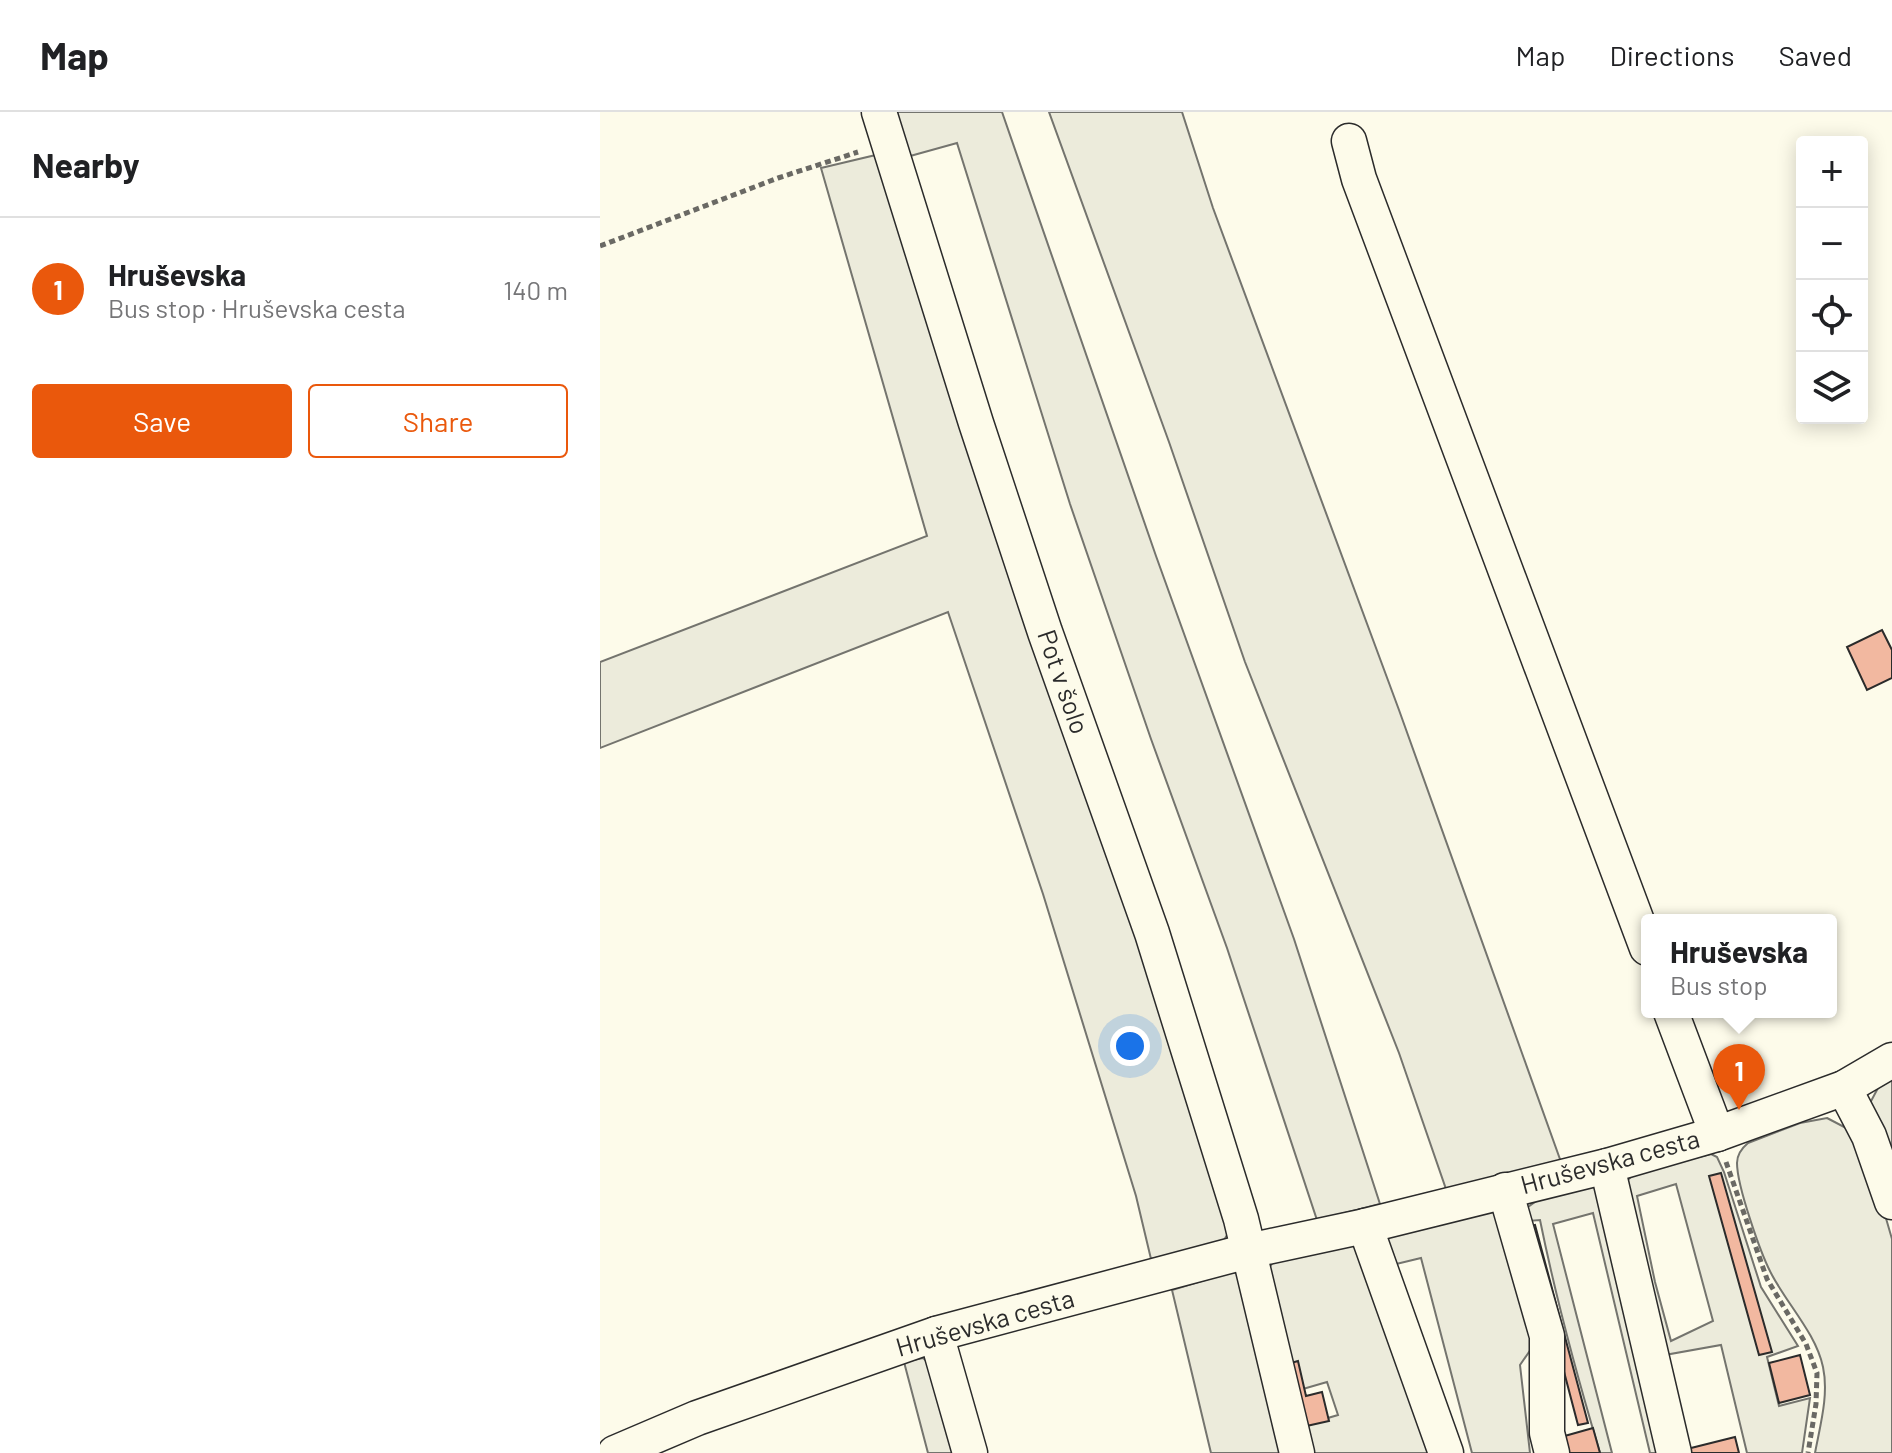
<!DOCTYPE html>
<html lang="en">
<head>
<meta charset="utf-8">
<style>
	body { margin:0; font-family:Barlow,sans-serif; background:#f6f6f6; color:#202124 }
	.controls { position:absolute; right:24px; top:24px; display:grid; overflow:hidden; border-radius:8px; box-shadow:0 4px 20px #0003 }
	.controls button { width:72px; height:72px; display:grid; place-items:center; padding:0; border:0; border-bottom:2px solid #e0e0e0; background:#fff; color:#202124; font:40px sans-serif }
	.you { position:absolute; left:530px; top:934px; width:28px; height:28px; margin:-20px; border:6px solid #fff; border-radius:50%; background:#1a73e8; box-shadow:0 0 0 12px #1a73e833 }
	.badge { display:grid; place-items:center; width:52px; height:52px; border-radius:50%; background:#ea580c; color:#fff; font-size:26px; font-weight:700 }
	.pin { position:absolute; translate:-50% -66px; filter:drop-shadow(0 2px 4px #0008) }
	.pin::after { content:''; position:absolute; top:42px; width:28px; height:24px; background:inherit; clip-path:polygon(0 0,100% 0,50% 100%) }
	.popup { position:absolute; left:1041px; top:802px; width:196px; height:104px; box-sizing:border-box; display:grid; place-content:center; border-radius:8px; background:#fff; filter:drop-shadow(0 2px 6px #0005); font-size:26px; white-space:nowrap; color:#757577 }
	.popup b { font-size:30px; color:#202124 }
	.popup::after { content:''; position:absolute; left:50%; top:100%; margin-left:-16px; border:16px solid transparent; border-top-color:#fff }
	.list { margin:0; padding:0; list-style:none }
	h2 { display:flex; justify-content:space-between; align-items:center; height:104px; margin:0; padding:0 32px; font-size:34px }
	h2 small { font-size:26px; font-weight:400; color:#757577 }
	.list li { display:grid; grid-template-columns:52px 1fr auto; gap:24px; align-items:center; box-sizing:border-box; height:144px; padding:0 32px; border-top:2px solid #e0e0e0 }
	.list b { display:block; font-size:30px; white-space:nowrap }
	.list p { margin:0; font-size:26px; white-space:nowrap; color:#757577 }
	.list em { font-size:26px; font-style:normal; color:#757577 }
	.actions { display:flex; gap:16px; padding:24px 32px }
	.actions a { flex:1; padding:18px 0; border:2px solid #ea580c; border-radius:8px; text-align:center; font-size:28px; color:#ea580c }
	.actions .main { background:#ea580c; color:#fff }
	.icon { flex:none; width:44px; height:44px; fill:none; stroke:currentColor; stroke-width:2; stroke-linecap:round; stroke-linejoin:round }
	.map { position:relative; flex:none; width:1292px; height:1341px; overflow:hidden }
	header { display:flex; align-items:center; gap:48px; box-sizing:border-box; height:112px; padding:0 40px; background:#fff; border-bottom:2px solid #e0e0e0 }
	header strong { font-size:38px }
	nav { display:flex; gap:44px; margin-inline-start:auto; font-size:28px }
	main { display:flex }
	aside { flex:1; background:#fff }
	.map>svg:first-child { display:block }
</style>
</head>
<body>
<header>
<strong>Map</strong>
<nav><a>Map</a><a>Directions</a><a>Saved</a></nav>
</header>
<main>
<aside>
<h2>Nearby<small></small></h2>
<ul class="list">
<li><span class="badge">1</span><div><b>Hruševska</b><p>Bus stop · Hruševska cesta</p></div><em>140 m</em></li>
</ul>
<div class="actions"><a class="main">Save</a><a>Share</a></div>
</aside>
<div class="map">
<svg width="1292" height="1341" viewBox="0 0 1292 1341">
	<rect width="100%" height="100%" fill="#fdfbea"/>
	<g fill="#ecebdb" stroke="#74746e" stroke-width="2" fill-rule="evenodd">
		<path d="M288,0H402L556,444L694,827L780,1092L717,1108L627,836L551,627L470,392L357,31L303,46Z"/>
		<path d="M449,0H582L613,96L799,598L961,1050L846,1077L799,941L645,550L569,330Z"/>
		<path d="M280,42L533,794L631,1116L623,1130L551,1147L536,1084L443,782L348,500L0,636V550L327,424L221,56Z"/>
		<path d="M1292,965V1056L1270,991L1278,976Z"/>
		<path d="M1227,1006L1250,1018L1283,1096L1292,1127V1341H1215C1220,1314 1229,1283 1223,1255C1216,1222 1188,1193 1172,1163C1161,1143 1137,1074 1137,1051C1137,1043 1142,1036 1148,1031L1200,1011Z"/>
		<path d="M1111,1042L1117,1045L1124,1060L1161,1175L1198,1234L1167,1245L1179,1294L1210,1286L1202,1341H1147L1121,1233L1059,1244L1024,1071L1037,1060ZM1076,1072L1113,1209L1071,1229L1055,1170L1037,1084Z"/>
		<path d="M987,1074L998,1076L1064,1341H1050L993,1101L953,1112L1012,1341H1000C977,1264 956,1187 940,1108L928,1109V1095L942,1085Z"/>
		<path d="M898,1099L938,1227L920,1253L930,1341H872L821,1146L788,1154L787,1125L848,1107Z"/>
		<path d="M753,1131L834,1341H705L697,1315L738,1303L727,1270L696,1279L664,1164L673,1150Z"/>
		<path d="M642,1160L691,1341H611L572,1178L628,1161Z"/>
		<path d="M323,1246L338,1259L364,1341H328L304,1250Z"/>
	</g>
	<g fill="#f2b8a0" stroke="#2b2b2b" stroke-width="2">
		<path d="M1282,518L1292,538V566L1267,578L1247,535Z"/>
		<path d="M1121,1061L1172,1240L1159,1243L1109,1064Z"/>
		<path d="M935,1113L988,1311L978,1313L926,1115Z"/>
		<path d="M1200,1243L1210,1283L1179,1291L1169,1251Z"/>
		<path d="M698,1249L706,1284L722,1280L729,1309L702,1315L687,1252Z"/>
		<path d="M993,1316L1000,1341H958L954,1327Z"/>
		<path d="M1135,1325L1139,1341H1088L1087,1337Z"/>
	</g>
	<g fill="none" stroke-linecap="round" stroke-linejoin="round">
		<defs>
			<g id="minor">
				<path d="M279,0L376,311L445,520L552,821L641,1107L697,1341"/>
				<path d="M749,29L759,67L1047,836"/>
				<path d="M1071,900L1117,1022"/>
				<path d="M1244,976L1269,1024L1292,1090"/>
				<path d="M1007,1054L1074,1341"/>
				<path d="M905,1078L947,1224V1321L952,1341"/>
				<path d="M765,1114L846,1341"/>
				<path d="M336,1222L370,1341"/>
				<path d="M15,1341L97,1306L336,1222L648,1139L765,1114L1007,1054L1117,1022L1244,976L1292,948"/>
			</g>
		</defs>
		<use href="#minor" stroke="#2b2b2b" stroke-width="37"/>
		<g stroke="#6a6964" stroke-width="5" stroke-dasharray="6 4" stroke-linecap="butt">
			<path d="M0,134L178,66L258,40"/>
			<path d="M1126,1050L1167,1167L1206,1232L1217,1261L1216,1292L1208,1341"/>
		</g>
		<use href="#minor" stroke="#fdfbea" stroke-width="34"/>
	</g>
	<g text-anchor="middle" stroke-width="6" stroke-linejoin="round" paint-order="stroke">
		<g font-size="26" fill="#2b2b2b" stroke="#fdfbea">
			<text transform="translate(463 570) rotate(71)" y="9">Pot v šolo</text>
			<text transform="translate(1010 1050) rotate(-15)" y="9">Hruševska cesta</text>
			<text transform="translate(385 1211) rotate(-16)" y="9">Hruševska cesta</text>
		</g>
	</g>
</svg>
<div class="controls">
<button>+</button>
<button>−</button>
<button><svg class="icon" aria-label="locate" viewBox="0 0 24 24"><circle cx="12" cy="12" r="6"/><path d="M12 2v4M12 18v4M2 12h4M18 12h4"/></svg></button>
<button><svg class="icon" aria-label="layers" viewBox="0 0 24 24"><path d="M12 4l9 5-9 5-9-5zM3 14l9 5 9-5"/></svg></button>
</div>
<div class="you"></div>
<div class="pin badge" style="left:1139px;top:998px">1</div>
<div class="popup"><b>Hruševska</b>Bus stop</div>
</div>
</main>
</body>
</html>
